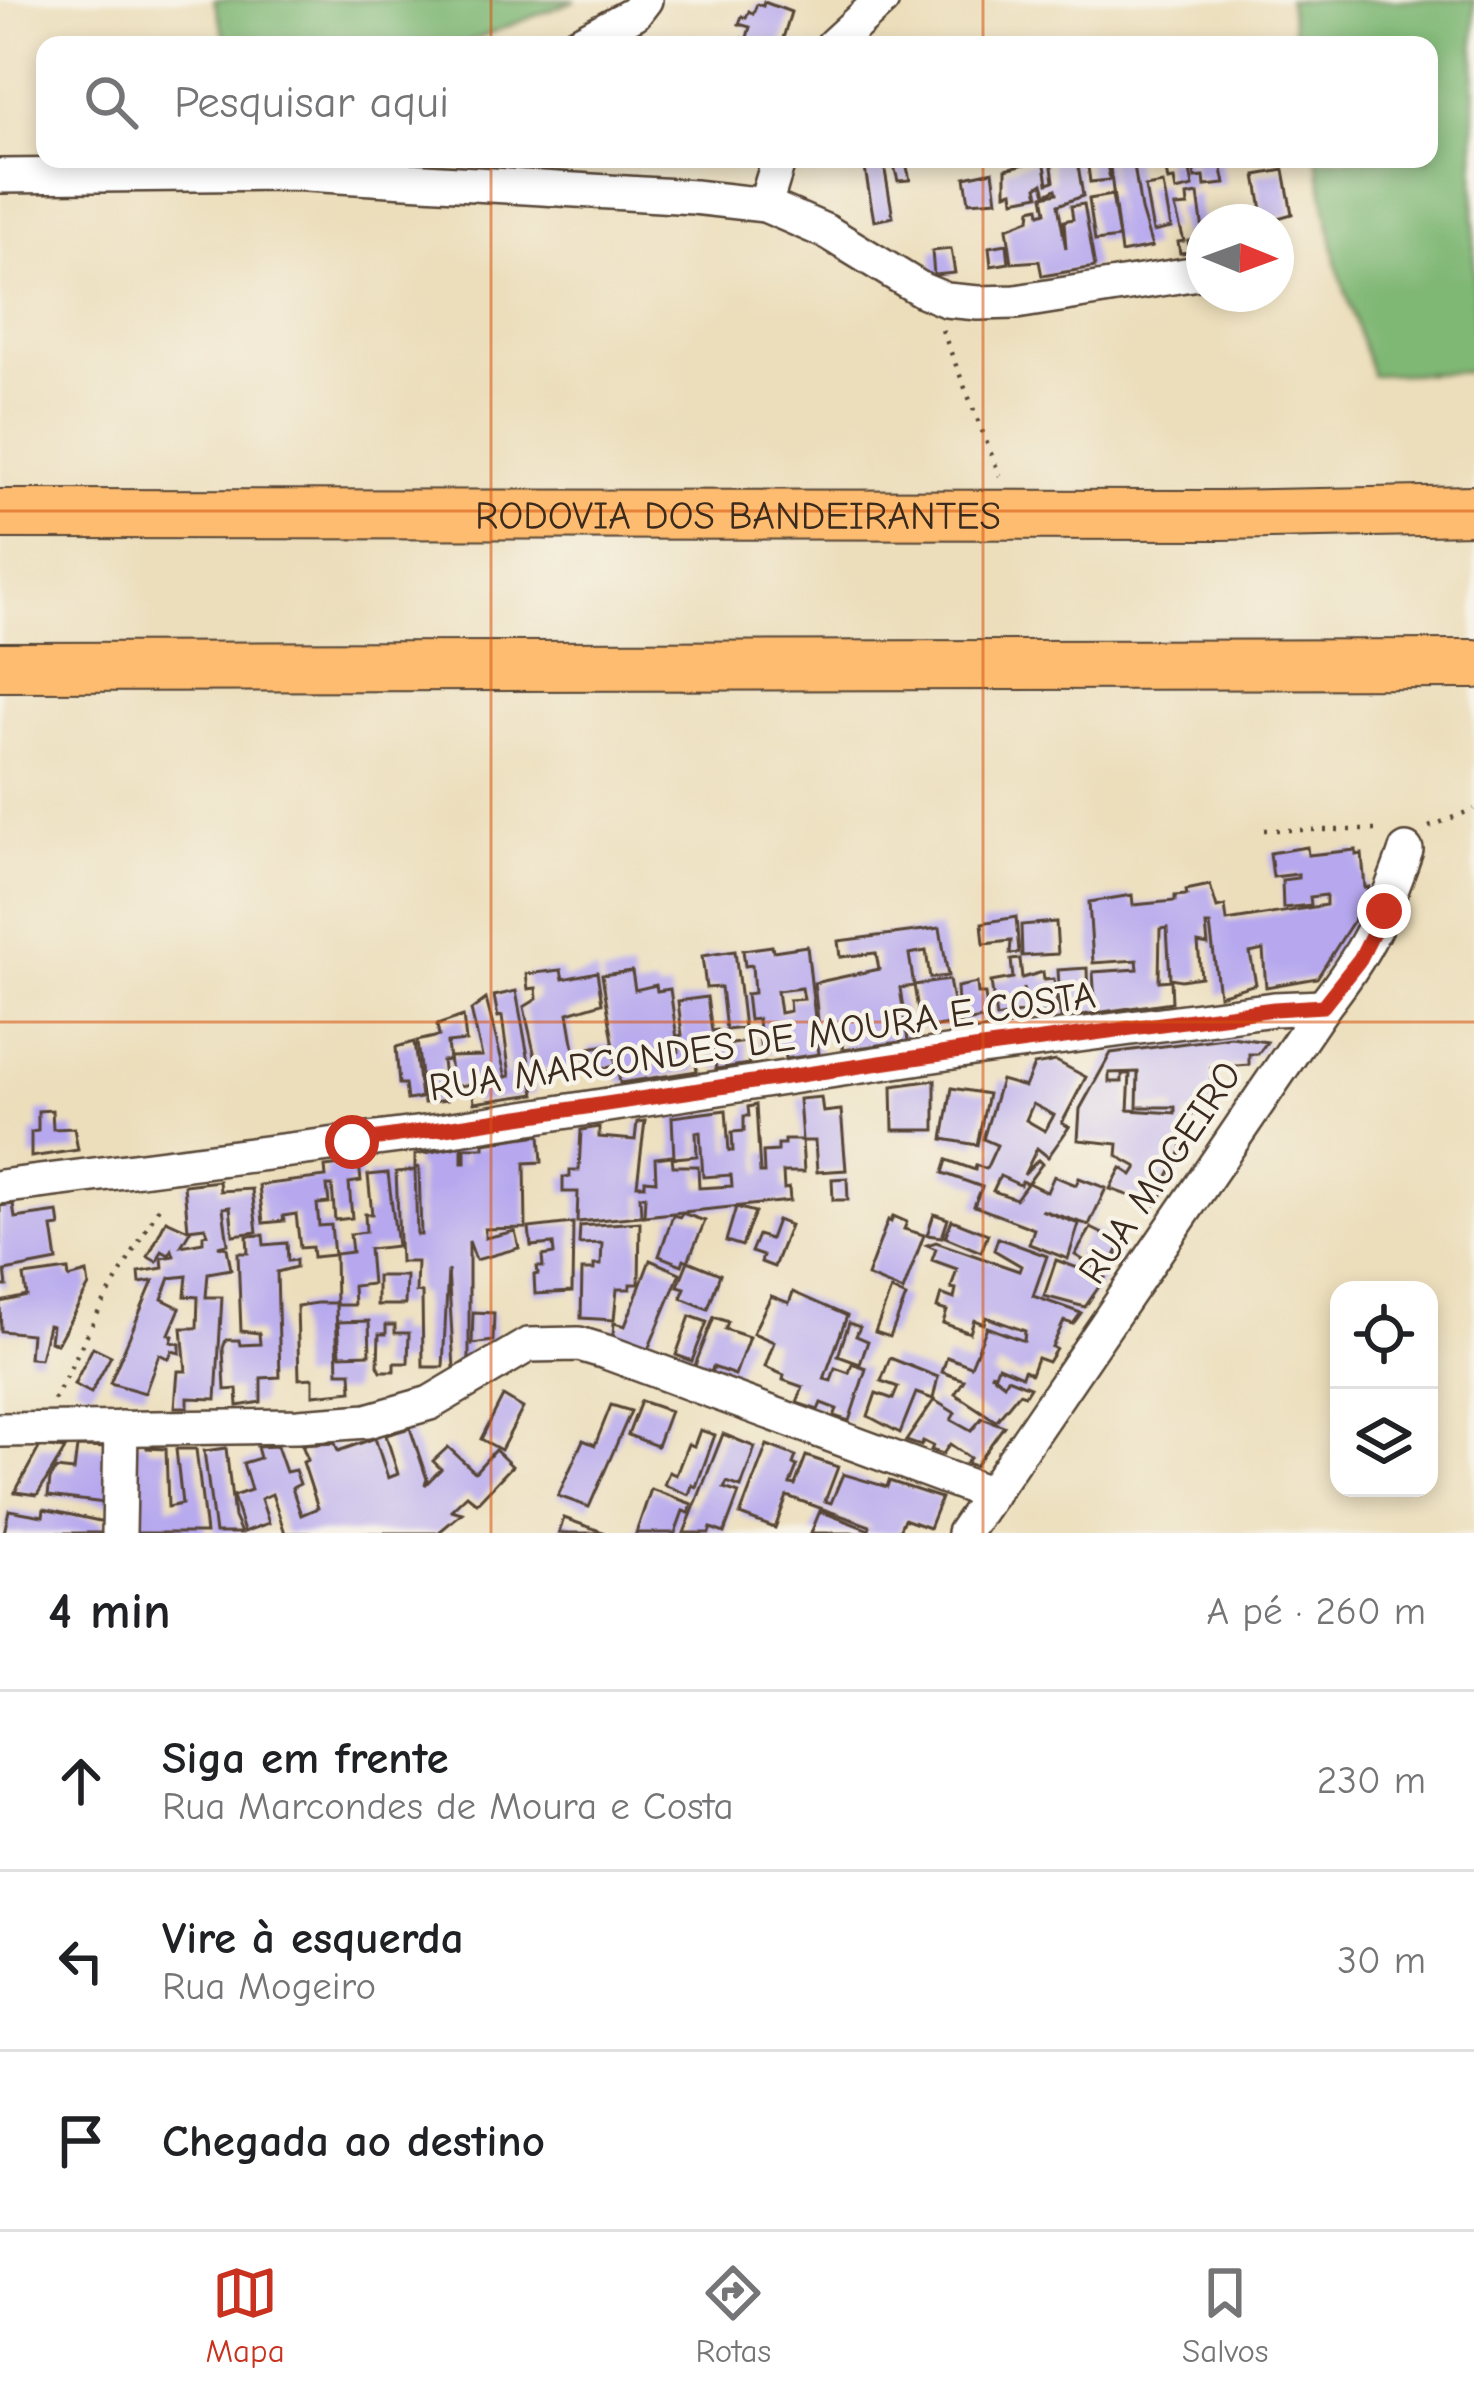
<!DOCTYPE html>
<html lang="pt">
<head>
<meta charset="utf-8">
<style>
	body { margin:0; font-family:"Comic Neue",sans-serif; background:#f6f6f6; color:#202124 }
	.controls { position:absolute; right:36px; bottom:36px; display:grid; overflow:hidden; border-radius:24px; box-shadow:0 6px 18px #0003 }
	.controls button { width:108px; height:108px; display:grid; place-items:center; padding:0; border:0; border-bottom:3px solid #e0e0e0; background:#fff; color:#202124; font:60px sans-serif }
	.compass { position:absolute; left:1186px; top:204px; width:108px; height:108px; border-radius:50%; background:#fff; box-shadow:0 6px 18px #0003; rotate:91deg }
	.stop { position:absolute; width:36px; height:36px; margin:-27px; border:9px solid #c8321e; border-radius:50%; background:#fff }
	.stop.end { background:#c8321e; border-color:#fff; box-shadow:0 3px 12px #0008 }
	.list { margin:0; padding:0; list-style:none }
	h2 { display:flex; justify-content:space-between; align-items:center; height:156px; margin:0; padding:0 48px; font-size:51px }
	h2 small { font-size:39px; font-weight:400; color:#757577 }
	.list li { display:grid; grid-template-columns:78px 1fr auto; gap:36px; align-items:center; box-sizing:border-box; height:180px; padding:0 48px; border-top:3px solid #e0e0e0 }
	.list b { display:block; font-size:45px; white-space:nowrap }
	.list p { margin:0; font-size:39px; white-space:nowrap; color:#757577 }
	.list em { font-size:39px; font-style:normal; color:#757577 }
	.icon { flex:none; width:66px; height:66px; fill:none; stroke:currentColor; stroke-width:2; stroke-linecap:round; stroke-linejoin:round }
	.map { position:relative; flex:none; width:1474px; height:1533px; overflow:hidden }
	.search { position:absolute; background:#fff; box-shadow:0 6px 18px #0003; left:36px; right:36px; top:36px; height:132px; display:flex; align-items:center; gap:30px; box-sizing:border-box; padding:0 42px; border-radius:24px; color:#757577; font-size:45px }
	.sheet { height:696px; background:#fff }
	nav { display:flex; justify-content:space-around; align-items:center; box-sizing:border-box; height:168px; border-top:3px solid #e0e0e0; background:#fff; font-size:33px; color:#757577 }
	nav a { display:grid; justify-items:center; gap:6px }
	nav .on { color:#c8321e }
	.map>svg:first-child { display:block }
</style>
</head>
<body>
<div class="map">
<svg width="1474" height="1533" viewBox="0 0 1474 1533">
	<rect width="100%" height="100%" fill="#f7f3e8"/>
	<filter id="ink" filterUnits="userSpaceOnUse"><feTurbulence type="fractalNoise" baseFrequency=".00833" numOctaves="2"/><feDisplacementMap in="SourceGraphic" scale="24" xChannelSelector="R" yChannelSelector="G"/><feConvolveMatrix kernelMatrix="1 2 1 2 8 2 1 2 1" color-interpolation-filters="sRGB"/></filter>
	<filter id="wash" filterUnits="userSpaceOnUse"><feTurbulence type="fractalNoise" baseFrequency=".004" numOctaves="4" result="noise"/><feDisplacementMap in="SourceGraphic" scale="48" xChannelSelector="R" yChannelSelector="G"/><feGaussianBlur stdDeviation="2.7" result="paint"/><feColorMatrix in="noise" values="0 0 0 0 0 0 0 0 0 0 0 0 0 0 0 0 0 1.4 0 .05"/><feComposite in="paint" operator="in"/></filter>
	<g filter="url(#wash)">
		<rect width="100%" height="100%" fill="#ecdebb"/>
		<g fill="#7fb774" stroke="#5d7049" stroke-width="3">
			<path d="M214,0H576L460,45H227Z"/>
			<path d="M1288,0H1474V372L1372,375L1337,266L1317,159H1429V45H1296Z"/>
		</g>
		<g id="blocks">
			<g fill="#b6a7ee" fill-rule="evenodd">
				<path d="M764,2L791,12L781,45H739L742,38L746,41L750,27L739,24L742,16L746,18L749,11L753,14L757,4L763,6Z"/>
				<path d="M883,159L893,217L874,221L864,163Z"/>
				<path d="M905,159L910,180L898,181L894,166L896,160Z"/>
				<path d="M1044,159L1048,183L1054,181L1051,160L1077,159L1083,196L1058,205L1066,249L1064,221L1073,219L1071,206L1084,204L1095,267L1042,276L1039,261L1012,263L1007,228L1030,219L1031,209L1039,207L1040,214L1046,212L1043,196L1057,193L1056,189L1046,194L1043,183L1037,187L1039,195L1014,200L1013,191L1006,193V169Z"/>
				<path d="M1087,159H1106L1110,180L1090,182Z"/>
				<path d="M1109,159H1133L1141,210L1152,247L1121,253Z"/>
				<path d="M1164,159H1188L1193,187L1176,191L1174,180L1168,181Z"/>
				<path d="M1192,159H1220L1225,184L1205,186L1204,177L1195,178Z"/>
				<path d="M1284,170L1292,214L1264,222L1256,175Z"/>
				<path d="M993,171L997,200L969,202L965,177Z"/>
				<path d="M1163,184L1171,228L1153,232L1145,187Z"/>
				<path d="M1198,194L1204,238L1188,241L1190,252L1180,253L1178,242L1184,241L1175,207L1188,206L1187,196Z"/>
				<path d="M1112,195L1119,238L1095,241L1089,199Z"/>
				<path d="M1007,244L1009,263L991,266L989,247Z"/>
				<path d="M951,249L955,273L934,275L932,251Z"/>
				<path d="M1307,847L1308,855L1356,850V855L1362,854L1365,888L1369,887L1366,901L1317,978L1266,987L1263,950L1250,953L1256,984L1219,995L1210,925H1206L1208,945L1198,943L1201,977L1181,980L1170,978L1167,928L1160,929L1159,981L1171,980L1172,1002L1061,1018L1058,970L1087,968L1088,1002H1095L1093,972L1138,969L1137,960L1093,963L1089,902L1132,895L1133,905L1175,901V896L1187,895L1186,890L1210,885L1217,908L1225,906L1227,921L1326,905V895L1310,897L1311,905L1283,908L1282,880L1298,878V874L1273,877L1270,853Z"/>
				<path d="M1016,917L1019,953L1010,954L1011,941L984,944L982,923Z"/>
				<path d="M1056,922L1058,954L1022,956L1021,925Z"/>
				<path d="M940,928L948,976L930,978L926,951L909,954L914,986L900,988L908,1041L843,1050L840,1035L820,1038L814,983L879,969L876,953L840,957L838,941Z"/>
				<path d="M772,946L773,951L807,946L819,1054L785,1059L784,1050L761,1053L758,1019L749,1020L746,994L754,993L752,965L745,966L743,950ZM802,988L804,999L789,1000L790,1011L780,1013L777,991Z"/>
				<path d="M735,951L744,1028L726,1030L721,987L706,988L702,956Z"/>
				<path d="M1020,959L1022,978L1043,972L1044,980L1054,979L1058,1011L1029,1016L1023,988L1025,1012L996,1018L991,982L1013,978L1011,960Z"/>
				<path d="M561,970L563,979L597,972L602,1003L568,1013L577,1067L538,1070L524,1007L537,999L536,988L528,989L526,974Z"/>
				<path d="M632,971L635,990L656,985L657,991L670,989L679,1053L678,1036L682,1035L678,1001L707,997L712,1031L717,1030L719,1046L746,1042L749,1064L716,1069L714,1050L694,1053L697,1071L620,1083L602,975Z"/>
				<path d="M949,980L957,1024L921,1029L914,985Z"/>
				<path d="M977,983L978,994H985L988,1018L959,1023L957,987Z"/>
				<path d="M516,991L535,1094L474,1103L472,1084L453,1087L449,1057L482,1056L471,1010L486,999L506,1077L510,1076L502,1016L498,1017L494,996Z"/>
				<path d="M463,1016L466,1041L447,1043L449,1060L442,1061L447,1100L424,1103L417,1041L439,1036L437,1025Z"/>
				<path d="M1231,1037L1267,1042L1258,1054H1249V1065L1211,1068V1115L1186,1113L1181,1151L1166,1180L1170,1183L1155,1205L1110,1189L1121,1168L1132,1175L1137,1167L1117,1156L1118,1144L1078,1140L1080,1109L1111,1053ZM1138,1072L1137,1107H1175V1113L1128,1110L1130,1074H1122V1082H1109V1073Z"/>
				<path d="M414,1042L421,1098L407,1100L405,1084H399L396,1047Z"/>
				<path d="M612,1044L616,1066L592,1070L589,1048Z"/>
				<path d="M1056,1061L1086,1077L1062,1123L1069,1127L1063,1136L1048,1157L1037,1148L1024,1175L1038,1160L1042,1164L1028,1183L1047,1192L1054,1176L1076,1185L1079,1178L1106,1188L1089,1225L1041,1210L1079,1224L1068,1259L1029,1244L1034,1229L974,1206L982,1187L943,1173L947,1160L975,1170L976,1165L986,1169L997,1145L983,1139L1001,1080L1025,1087L1034,1065ZM1033,1104L1054,1115L1045,1131L1026,1120ZM1000,1176L1020,1185L1022,1181L1027,1184L1016,1199L993,1191Z"/>
				<path d="M935,1080V1130H893L892,1086Z"/>
				<path d="M952,1088L988,1094L977,1145L943,1139Z"/>
				<path d="M821,1097L823,1112L841,1110L846,1170L817,1172L815,1141H802L804,1172H783L784,1189L789,1188L790,1201L644,1216L645,1196H640L641,1216L577,1222L578,1192H563V1177H570V1170H579L581,1130L599,1127V1137L635,1140L637,1122L645,1121L637,1185H645V1180L656,1181L655,1158L672,1156L673,1166H698L699,1188L732,1186L731,1175L703,1177L700,1132H696L697,1156L674,1158L672,1117L726,1110L729,1151H733L732,1132L744,1131V1116H749L748,1107L756,1105L760,1173H764L763,1152L778,1151V1144H784V1140H802L799,1099Z"/>
				<path d="M52,1110L53,1129L74,1128L78,1150L31,1157V1132L38,1131V1111Z"/>
				<path d="M540,1135L542,1162L525,1163L526,1228L485,1229V1238L515,1231L519,1248L476,1260L469,1241V1359L454,1368L448,1270L443,1367H423L422,1293L416,1292L417,1262H400L396,1172L415,1170L417,1235H421L419,1168H415V1155L462,1146V1163H465V1148H484V1143Z"/>
				<path d="M359,1163L361,1181L349,1183L352,1218L335,1220L332,1186H327L329,1203L317,1204L319,1226L331,1225L334,1255L313,1257L312,1247L300,1248L296,1214L283,1216L284,1221L263,1223L259,1185L326,1177L325,1167Z"/>
				<path d="M388,1173L397,1246L369,1249L372,1284L353,1286L354,1305H336L335,1254L352,1252L350,1234L366,1232L365,1214H372L368,1175Z"/>
				<path d="M847,1178L848,1200H833L832,1179Z"/>
				<path d="M219,1181L220,1191L252,1189L257,1232L233,1235L230,1207L223,1208L228,1244L218,1246L227,1248L231,1269L208,1273L206,1297H222L216,1399L188,1398V1407H175L178,1371H186L182,1328H197L198,1297L185,1296L187,1276L170,1278L162,1299L180,1308L169,1334L173,1336L171,1342L180,1344V1353L172,1351L169,1359L159,1354L145,1393L110,1383L153,1281L140,1283L139,1272L163,1268L162,1258L174,1256L172,1250L169,1255L162,1251L157,1262L148,1257L166,1220L190,1231L181,1246L203,1242V1235L207,1234L205,1227L188,1229L184,1185Z"/>
				<path d="M13,1204L15,1218L58,1212L60,1226L52,1227L57,1261L5,1271L7,1286H0V1206Z"/>
				<path d="M736,1207L755,1212L742,1246L726,1241Z"/>
				<path d="M682,1213L705,1221L688,1261L684,1259L682,1265L659,1256L673,1215L680,1217Z"/>
				<path d="M934,1214L948,1219L942,1237L927,1235Z"/>
				<path d="M893,1216L907,1222L904,1229L924,1235L903,1291L867,1276L888,1220L891,1222Z"/>
				<path d="M777,1220L790,1225L774,1267L761,1262L763,1256L751,1252L758,1235L770,1239Z"/>
				<path d="M952,1220L988,1234L981,1252L945,1237Z"/>
				<path d="M640,1222L639,1284H630V1289H617L614,1320L581,1318L582,1270H594V1265H601L602,1243L579,1244L580,1226Z"/>
				<path d="M573,1223L572,1292L535,1294L534,1275L538,1274L537,1267H543L542,1256L554,1254L553,1244L531,1246L529,1228Z"/>
				<path d="M1091,1228L1121,1243L1116,1254L1120,1256L1112,1267L1106,1263L1101,1271L1075,1255Z"/>
				<path d="M263,1235L264,1245L287,1243L288,1261L296,1260V1267L277,1272L280,1377L261,1378V1402L238,1406L237,1389L225,1390L223,1348L226,1340H239L240,1345L260,1344L259,1333L241,1331L238,1253H248L247,1236Z"/>
				<path d="M998,1238L1047,1256L1033,1296L1081,1313L1073,1324L1064,1321L1052,1347L1056,1349L1048,1362L1037,1358L1031,1374L1024,1370L1022,1376L998,1366L995,1374L990,1373L1004,1384L1007,1378L1030,1387L1025,1395L1019,1393L996,1421L955,1394L964,1380L942,1372L947,1357L971,1366L987,1327L1024,1341L1025,1331L986,1317L984,1324L974,1320L970,1333L943,1323L947,1311L937,1308L941,1294L954,1299L956,1289L951,1288L957,1269L932,1260L936,1249L927,1245L936,1242L1019,1271L1021,1266L994,1250Z"/>
				<path d="M650,1260L680,1273L647,1352L613,1340V1336L614,1323L625,1326Z"/>
				<path d="M1056,1260L1105,1278L1085,1307L1044,1296Z"/>
				<path d="M688,1261L720,1274L708,1309L681,1298L685,1288L678,1286Z"/>
				<path d="M68,1270L69,1278L87,1273L89,1286L57,1344L50,1341L52,1326L48,1325L40,1359L29,1358L31,1334L1,1331L0,1302L27,1296L24,1276Z"/>
				<path d="M377,1276H406L405,1305H377Z"/>
				<path d="M891,1290L906,1297L890,1337L875,1332Z"/>
				<path d="M793,1292L847,1316L824,1379L831,1381L835,1368L849,1373L852,1364L866,1369L849,1421L834,1416L837,1409L821,1403L818,1410L797,1403L803,1387L783,1380L784,1375L765,1367L774,1342L753,1333L771,1296L789,1303Z"/>
				<path d="M317,1303H336L338,1372H351L352,1391L313,1395V1378L299,1379L297,1306Z"/>
				<path d="M473,1312L494,1313L493,1341L472,1344Z"/>
				<path d="M690,1316L707,1322L692,1361L676,1355Z"/>
				<path d="M714,1317L728,1322L725,1329L749,1337L735,1375L713,1367L711,1373L694,1368Z"/>
				<path d="M369,1321L370,1354L340,1355L338,1322Z"/>
				<path d="M849,1323L860,1327L856,1336L868,1341L860,1364L838,1356Z"/>
				<path d="M386,1325H395V1333H409L408,1363H394V1371H381L378,1365L379,1334H386Z"/>
				<path d="M93,1347L111,1356L91,1393L74,1384Z"/>
				<path d="M890,1358L938,1377L933,1399L916,1393L900,1433L868,1416L876,1393L893,1399L898,1387L881,1381Z"/>
				<path d="M503,1396L523,1408L501,1450L481,1439Z"/>
				<path d="M934,1400L955,1413L951,1420L971,1431L982,1418L1004,1426L975,1466L966,1463L970,1458L950,1444L943,1454L931,1450L933,1446L923,1441L921,1446L906,1441Z"/>
				<path d="M641,1401L670,1411L657,1446L628,1435Z"/>
				<path d="M611,1405L631,1411L589,1507L558,1496L583,1440L595,1445Z"/>
				<path d="M410,1428L427,1479L425,1485L441,1469L433,1461L448,1447L475,1472L495,1450L512,1466L477,1503L467,1495L451,1510L462,1513L438,1533H285L272,1494L261,1499L269,1523L244,1532L233,1496L251,1490L243,1463L260,1458L257,1447L277,1446L286,1472L295,1470L300,1484L292,1488L301,1515L318,1508L303,1462L308,1460L302,1445L335,1443L338,1451L375,1438L388,1478L398,1474L386,1435Z"/>
				<path d="M700,1430L715,1435L696,1487L692,1485L689,1495L664,1485L669,1472L676,1475L688,1444L694,1446Z"/>
				<path d="M723,1434L755,1447L741,1487L727,1482L724,1488L739,1493L724,1533L711,1528L709,1533H684Z"/>
				<path d="M133,1442H146L147,1448L166,1449L168,1507L182,1504L176,1449H196L206,1533H130Z"/>
				<path d="M767,1445L796,1456L793,1464L797,1466L790,1484L795,1485L806,1456L838,1467L825,1501L831,1503L843,1474L887,1487L889,1481L941,1498L929,1528L904,1519L898,1533H811L820,1511L869,1530L870,1526L787,1496L775,1528L740,1515Z"/>
				<path d="M40,1446L65,1449L37,1495L15,1492Z"/>
				<path d="M77,1447L114,1448L113,1504L48,1496L50,1479L56,1469L74,1471Z"/>
				<path d="M226,1448L234,1517L241,1533H215L204,1451Z"/>
				<path d="M651,1489L692,1504L689,1513L683,1511L675,1533H636Z"/>
				<path d="M44,1509L104,1522L102,1533H4L9,1510L43,1516Z"/>
				<path d="M564,1518L603,1532V1533H559Z"/>
			</g>
		</g>
	</g>
	<g filter="url(#ink)">
		<use href="#blocks" fill-opacity="0" stroke="#564536" stroke-width="3"/>
		<g fill="none" stroke-linecap="round" stroke-linejoin="round">
			<defs>
				<g id="minor">
					<path d="M575,45L635,13L645,0"/>
					<path d="M833,45L882,0"/>
					<path d="M0,176L289,173L694,197L765,205L827,232L922,290L946,300L978,303L1016,302L1204,272"/>
					<path d="M765,205L779,159"/>
					<path d="M0,1187L439,1131L973,1049L1274,1009L1323,1007"/>
					<path d="M0,1430L298,1426L367,1421L430,1403L528,1345L579,1344L606,1352L991,1494"/>
					<path d="M119,1533L121,1428"/>
					<path d="M964,1533L1323,1007C1367,951 1383,916 1406,850"/>
				</g>
				<g id="highway">
					<path id="s1" d="M0,514L1221,515L1474,510"/>
					<path d="M0,667L1474,664"/>
				</g>
			</defs>
			<use href="#minor" stroke="#564536" stroke-width="38"/>
			<use href="#highway" stroke="#564536" stroke-width="52"/>
			<g stroke="#564536" stroke-width="4.5" stroke-dasharray="3 9" stroke-linecap="butt">
				<path d="M942,330L1000,476"/>
				<path d="M1429,827L1474,809"/>
				<path d="M1264,830H1382"/>
				<path d="M54,1400L100,1309L163,1200"/>
			</g>
			<use href="#minor" stroke="#fff" stroke-width="33"/>
			<use href="#highway" stroke="#fdbc6f" stroke-width="48"/>
		</g>
	</g>
	<g fill="none" stroke-linecap="round" stroke-linejoin="round" filter="url(#ink)">
		<path stroke="#c8321e" stroke-width="15" d="M352,1142L974,1049L1274,1009L1323,1006L1360,959L1384,911"/>
	</g>
	<path fill="none" stroke="#d7540e" stroke-width="3" stroke-opacity="0.55" d="M491,0V45M983,0V45M491,159V1533M983,159V1533M0,511H1474M0,1022H1474"/>
	<g text-anchor="middle" stroke-width="9" stroke-linejoin="round" paint-order="stroke">
		<g font-size="39" fill="#3b2a1e" stroke="#f7f3e8">
			<text dy="14" stroke="none"><textPath href="#s1" startOffset="738">RODOVIA DOS BANDEIRANTES</textPath></text>
			<text transform="translate(762 1040) rotate(-8)" y="14">RUA MARCONDES DE MOURA E COSTA</text>
			<text transform="translate(1159 1172) rotate(-56)" y="14">RUA MOGEIRO</text>
		</g>
	</g>
</svg>
<div class="controls">
<button><svg class="icon" aria-label="locate" viewBox="0 0 24 24"><circle cx="12" cy="12" r="6"/><path d="M12 2v4M12 18v4M2 12h4M18 12h4"/></svg></button>
<button><svg class="icon" aria-label="layers" viewBox="0 0 24 24"><path d="M12 4l9 5-9 5-9-5zM3 14l9 5 9-5"/></svg></button>
</div>
<svg class="compass" viewBox="-18 -18 36 36"><path d="M0-13l5 13h-10z" fill="#e53935"/><path d="M0 13l5-13h-10z" fill="#757577"/></svg>
<div class="stop" style="left:352px;top:1142px"></div>
<div class="stop end" style="left:1384px;top:911px"></div>
<div class="search"><svg class="icon" aria-label="search" viewBox="0 0 24 24"><circle cx="10" cy="10" r="6"/><path d="M15 15l6 6"/></svg>Pesquisar aqui</div>
</div>
<section class="sheet">
<h2>4 min<small>A pé · 260 m</small></h2>
<ul class="list">
<li><svg class="icon" aria-label="ahead" viewBox="0 0 24 24"><path d="M12 20V5M6 11l6-6 6 6"/></svg><div><b>Siga em frente</b><p>Rua Marcondes de Moura e Costa</p></div><em>230 m</em></li>
<li><svg class="icon" aria-label="left" viewBox="0 0 24 24"><path d="M17 20v-9H6M10 6l-5 5 5 5"/></svg><div><b>Vire à esquerda</b><p>Rua Mogeiro</p></div><em>30 m</em></li>
<li><svg class="icon" aria-label="arrive" viewBox="0 0 24 24"><path d="M6 21V4h12l-3 4 3 4H6"/></svg><div><b>Chegada ao destino</b></div></li>
</ul>
</section>
<nav>
<a class="on"><svg class="icon" aria-label="map" viewBox="0 0 24 24"><path d="M3 6l6-2 6 2 6-2v14l-6 2-6-2-6 2zM9 4v14M15 6v14"/></svg>Mapa</a>
<a><svg class="icon" aria-label="directions" viewBox="0 0 24 24"><path d="M12 3l9 9-9 9-9-9zM9 14v-3h6M13 9l2 2-2 2"/></svg>Rotas</a>
<a><svg class="icon" aria-label="saved" viewBox="0 0 24 24"><path d="M7 4h10v16l-5-4-5 4z"/></svg>Salvos</a>
</nav>
</body>
</html>
